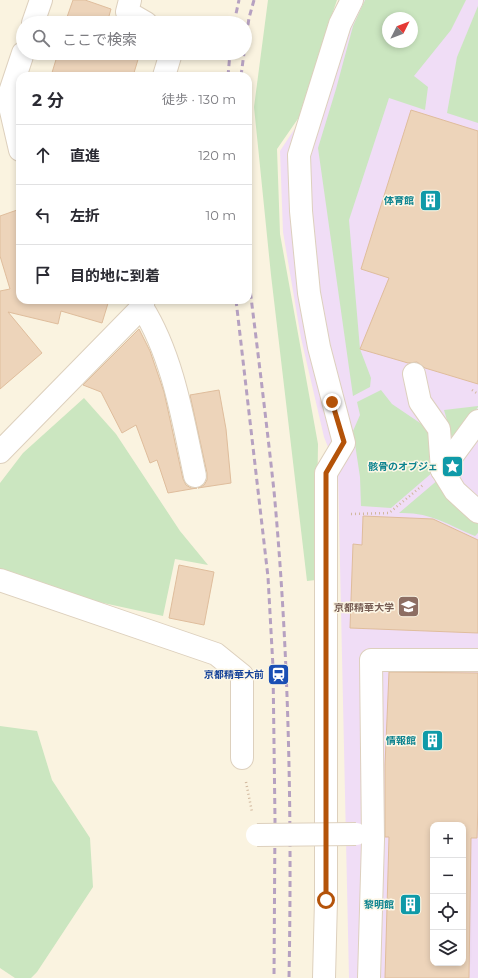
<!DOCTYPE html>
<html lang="ja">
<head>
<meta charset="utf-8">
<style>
	body { margin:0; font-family:Montserrat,"Noto Sans JP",sans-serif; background:#f7f7f7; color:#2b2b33 }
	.controls { position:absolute; right:12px; bottom:12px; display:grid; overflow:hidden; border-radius:8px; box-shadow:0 2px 6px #0003 }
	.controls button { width:36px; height:36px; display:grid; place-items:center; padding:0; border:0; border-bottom:1px solid #e1e1e2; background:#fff; color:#2b2b33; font:20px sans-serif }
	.compass { position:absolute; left:382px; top:12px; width:36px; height:36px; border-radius:50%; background:#fff; box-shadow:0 2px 6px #0003; rotate:48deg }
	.stop { position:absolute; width:12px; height:12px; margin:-9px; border:3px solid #b45309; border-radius:50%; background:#fff }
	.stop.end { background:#b45309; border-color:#fff; box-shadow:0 1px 4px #0008 }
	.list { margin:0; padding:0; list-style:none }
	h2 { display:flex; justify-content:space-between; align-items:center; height:52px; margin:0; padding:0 16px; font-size:17px }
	h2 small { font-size:13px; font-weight:400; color:#7c7c81 }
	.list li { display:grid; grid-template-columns:26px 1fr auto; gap:12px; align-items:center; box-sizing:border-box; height:60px; padding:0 16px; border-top:1px solid #e1e1e2 }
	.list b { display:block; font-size:15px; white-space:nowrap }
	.list em { font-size:13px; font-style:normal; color:#7c7c81 }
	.icon { flex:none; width:22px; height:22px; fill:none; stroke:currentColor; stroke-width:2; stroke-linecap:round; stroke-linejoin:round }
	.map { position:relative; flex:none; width:478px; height:978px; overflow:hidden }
	.search { position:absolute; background:#fff; box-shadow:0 2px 6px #0003; left:16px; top:16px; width:236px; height:44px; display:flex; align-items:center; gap:10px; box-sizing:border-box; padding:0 14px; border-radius:22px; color:#7c7c81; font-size:15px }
	.panel { position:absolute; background:#fff; box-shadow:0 2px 6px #0003; left:16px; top:72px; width:236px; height:232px; border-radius:12px }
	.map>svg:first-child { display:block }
</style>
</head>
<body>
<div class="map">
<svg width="478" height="978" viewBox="0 0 478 978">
	<rect width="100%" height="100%" fill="#faf3e0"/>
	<path fill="#f0ddf6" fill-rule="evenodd" d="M343,0H478V978H349L338,472L324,437L301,338L283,232L280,151L305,113ZM388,18H412V42H388ZM433,825H463V963H433Z"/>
	<g fill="#cbe6c0" fill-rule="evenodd">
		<path d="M268,0H337L320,50L304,110L277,149L280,234L318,444L316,580L307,581L271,275L254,107Z"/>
		<path d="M365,0H466L451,30L414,76L428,87L425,110L389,98L349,220L360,349L371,378L370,387L353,396L318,148L336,89L353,26ZM388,18H412V42H388Z"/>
		<path d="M478,6V123L447,113L457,57Z"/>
		<path d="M381,390L392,404L423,425L430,435L429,460L433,472L391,508L361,506L360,477L353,431L360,415L357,402Z"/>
		<path d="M84,398L116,434L180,531L208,565L175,559L163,616L85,599L0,570V483L23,453Z"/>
		<path d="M478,406V407L453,441L444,410Z"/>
		<path d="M439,479L451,501L478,524V533L475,536C448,525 431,512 399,513Z"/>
		<path d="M0,726L37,731L52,780L90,838L93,887L37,972L31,978H15L0,968Z"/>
	</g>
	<g fill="#edd4ba" stroke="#dfbd9c" fill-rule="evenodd">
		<path d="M73,0H85L111,9L107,23H76L66,20Z"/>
		<path d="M58,53H140L133,76H51Z"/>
		<path d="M411,110L478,131V384L425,368L417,362L408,363L360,349L389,278L361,269Z"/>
		<path d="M20,209V300H109L102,323L61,311L58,324L8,312L42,353L0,389V291L10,289L0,256V216Z"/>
		<path d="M139,329L150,351L164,392L183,479L186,485L191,488H197L168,493L157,460L150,463L136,425L122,433L101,392L83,385Z"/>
		<path d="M219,390L226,429L231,483L198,488L204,485L207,480V473L190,395Z"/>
		<path d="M363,516L433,519L478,540V633L350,628L353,544L362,545Z"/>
		<path d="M179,565L214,572L204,625L169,618Z"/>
		<path d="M389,672L478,673V806L477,838H471L469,978H385L389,837H385V765ZM433,825H463V963H433Z"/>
	</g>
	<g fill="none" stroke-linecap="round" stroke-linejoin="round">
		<defs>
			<g id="minor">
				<path d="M130,0L127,12L146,23"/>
				<path d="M33,23L41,0"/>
				<path d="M164,76L171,53"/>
				<path d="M20,150L8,98L23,53"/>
				<path d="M142,307C173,356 183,420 195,476"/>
				<path d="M414,374L420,402L439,429L442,470"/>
				<path d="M478,421L442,470L455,491L478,512"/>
				<path d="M0,452L142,307L144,300"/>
				<path d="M0,580L216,654L242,675V758"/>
				<path d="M324,978L326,900V473L344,443L319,347L309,293L301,211L299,155L340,24L352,0"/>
				<path d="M369,978L373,840L371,660H478"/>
			</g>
		</defs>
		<use href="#minor" stroke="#ddd0bd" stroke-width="24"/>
		<g stroke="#d1b89e" stroke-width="2.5" stroke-dasharray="1 3" stroke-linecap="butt">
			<path d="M472,390L478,394"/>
			<path d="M351,514L389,513L423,485"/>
			<path d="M246,782L252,812"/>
		</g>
		<use href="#minor" stroke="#fff" stroke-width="22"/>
		<g stroke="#b6a1c1" stroke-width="3" stroke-dasharray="6 4" stroke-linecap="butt">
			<path d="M234,23L239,0"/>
			<path d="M245,45L249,18L254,0"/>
			<path d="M228,76L230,53"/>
			<path d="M241,76L244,53"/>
			<path d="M248,273C257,345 266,418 274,491C289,653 292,816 289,978"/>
			<path d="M236,300L268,577L273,667L275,820L274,978"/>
		</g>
		<defs>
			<path id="minor-bridge" d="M257,835L356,834"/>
		</defs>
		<use href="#minor-bridge" stroke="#ddd0bd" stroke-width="24" stroke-linecap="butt"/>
		<use href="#minor-bridge" stroke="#fff" stroke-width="22"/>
	</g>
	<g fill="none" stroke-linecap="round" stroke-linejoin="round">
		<path stroke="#b45309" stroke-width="5" d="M326,900V473L344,442L332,402"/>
	</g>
	<defs>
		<symbol id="building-square" viewBox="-11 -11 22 22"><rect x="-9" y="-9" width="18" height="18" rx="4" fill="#0f9aa8" stroke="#fdf7e6"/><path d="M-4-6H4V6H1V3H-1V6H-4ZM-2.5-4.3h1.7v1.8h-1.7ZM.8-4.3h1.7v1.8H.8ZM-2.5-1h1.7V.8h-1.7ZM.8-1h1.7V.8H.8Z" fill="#fff"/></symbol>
		<symbol id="sight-square" viewBox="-11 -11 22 22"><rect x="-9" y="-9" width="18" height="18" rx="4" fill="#0f9aa8" stroke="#fdf7e6"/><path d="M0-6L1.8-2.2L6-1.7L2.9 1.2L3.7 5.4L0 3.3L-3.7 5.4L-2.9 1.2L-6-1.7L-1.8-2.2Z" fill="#fff"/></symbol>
		<symbol id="school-square" viewBox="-11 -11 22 22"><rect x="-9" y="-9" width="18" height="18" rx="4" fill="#8d6e63" stroke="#fdf7e6"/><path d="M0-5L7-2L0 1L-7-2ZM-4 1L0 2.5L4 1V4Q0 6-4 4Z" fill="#fff"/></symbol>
		<symbol id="station-square" viewBox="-11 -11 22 22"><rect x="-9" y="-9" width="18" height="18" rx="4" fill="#1a4fb4" stroke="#fdf7e6"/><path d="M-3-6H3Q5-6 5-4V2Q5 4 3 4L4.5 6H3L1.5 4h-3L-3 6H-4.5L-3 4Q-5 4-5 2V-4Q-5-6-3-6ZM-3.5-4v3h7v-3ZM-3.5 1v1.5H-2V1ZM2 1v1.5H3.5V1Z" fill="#fff"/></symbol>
	</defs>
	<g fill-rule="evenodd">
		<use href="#building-square" x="418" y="188" width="25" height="25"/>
		<use href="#sight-square" x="440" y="454" width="25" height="25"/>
		<use href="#school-square" x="396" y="594" width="25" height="25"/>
		<use href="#station-square" x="266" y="662" width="25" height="25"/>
		<use href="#building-square" x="420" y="728" width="25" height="25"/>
		<use href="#building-square" x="398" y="892" width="25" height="25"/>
	</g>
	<g text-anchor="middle" stroke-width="3" stroke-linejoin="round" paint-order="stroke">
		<g font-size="10" font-weight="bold" fill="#0d838f" stroke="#fdf7e6" text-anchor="end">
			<text x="414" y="204">体育館</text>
			<text x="438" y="470">骸骨のオブジェ</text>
			<text x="416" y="744">情報館</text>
			<text x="394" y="908">黎明館</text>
		</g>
		<g font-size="10" font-weight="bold" fill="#785e54" stroke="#fdf7e6" text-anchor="end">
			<text x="394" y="611">京都精華大学</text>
		</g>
		<g font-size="10" font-weight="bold" fill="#164399" stroke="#fdf7e6" text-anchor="end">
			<text x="264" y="678">京都精華大前</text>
		</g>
	</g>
</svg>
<div class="controls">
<button>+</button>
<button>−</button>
<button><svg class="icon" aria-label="locate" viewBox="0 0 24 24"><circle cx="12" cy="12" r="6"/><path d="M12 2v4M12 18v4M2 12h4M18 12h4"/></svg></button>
<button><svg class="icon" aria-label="layers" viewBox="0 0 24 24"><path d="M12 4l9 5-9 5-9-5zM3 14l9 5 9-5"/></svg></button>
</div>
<svg class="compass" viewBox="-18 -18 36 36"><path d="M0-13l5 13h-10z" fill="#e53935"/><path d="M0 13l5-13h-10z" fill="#7c7c81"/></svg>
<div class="stop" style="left:326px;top:900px"></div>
<div class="stop end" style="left:332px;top:402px"></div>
<div class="search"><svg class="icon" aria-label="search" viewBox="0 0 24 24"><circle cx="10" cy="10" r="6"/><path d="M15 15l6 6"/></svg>ここで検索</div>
<section class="panel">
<h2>2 分<small>徒歩 · 130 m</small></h2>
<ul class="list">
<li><svg class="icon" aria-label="ahead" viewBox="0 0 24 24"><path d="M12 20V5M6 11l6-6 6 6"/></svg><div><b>直進</b></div><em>120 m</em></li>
<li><svg class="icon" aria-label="left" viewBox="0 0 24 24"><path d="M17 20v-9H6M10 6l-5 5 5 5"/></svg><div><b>左折</b></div><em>10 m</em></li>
<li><svg class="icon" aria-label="arrive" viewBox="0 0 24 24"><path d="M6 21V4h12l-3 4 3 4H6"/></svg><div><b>目的地に到着</b></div></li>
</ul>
</section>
</div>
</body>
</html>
